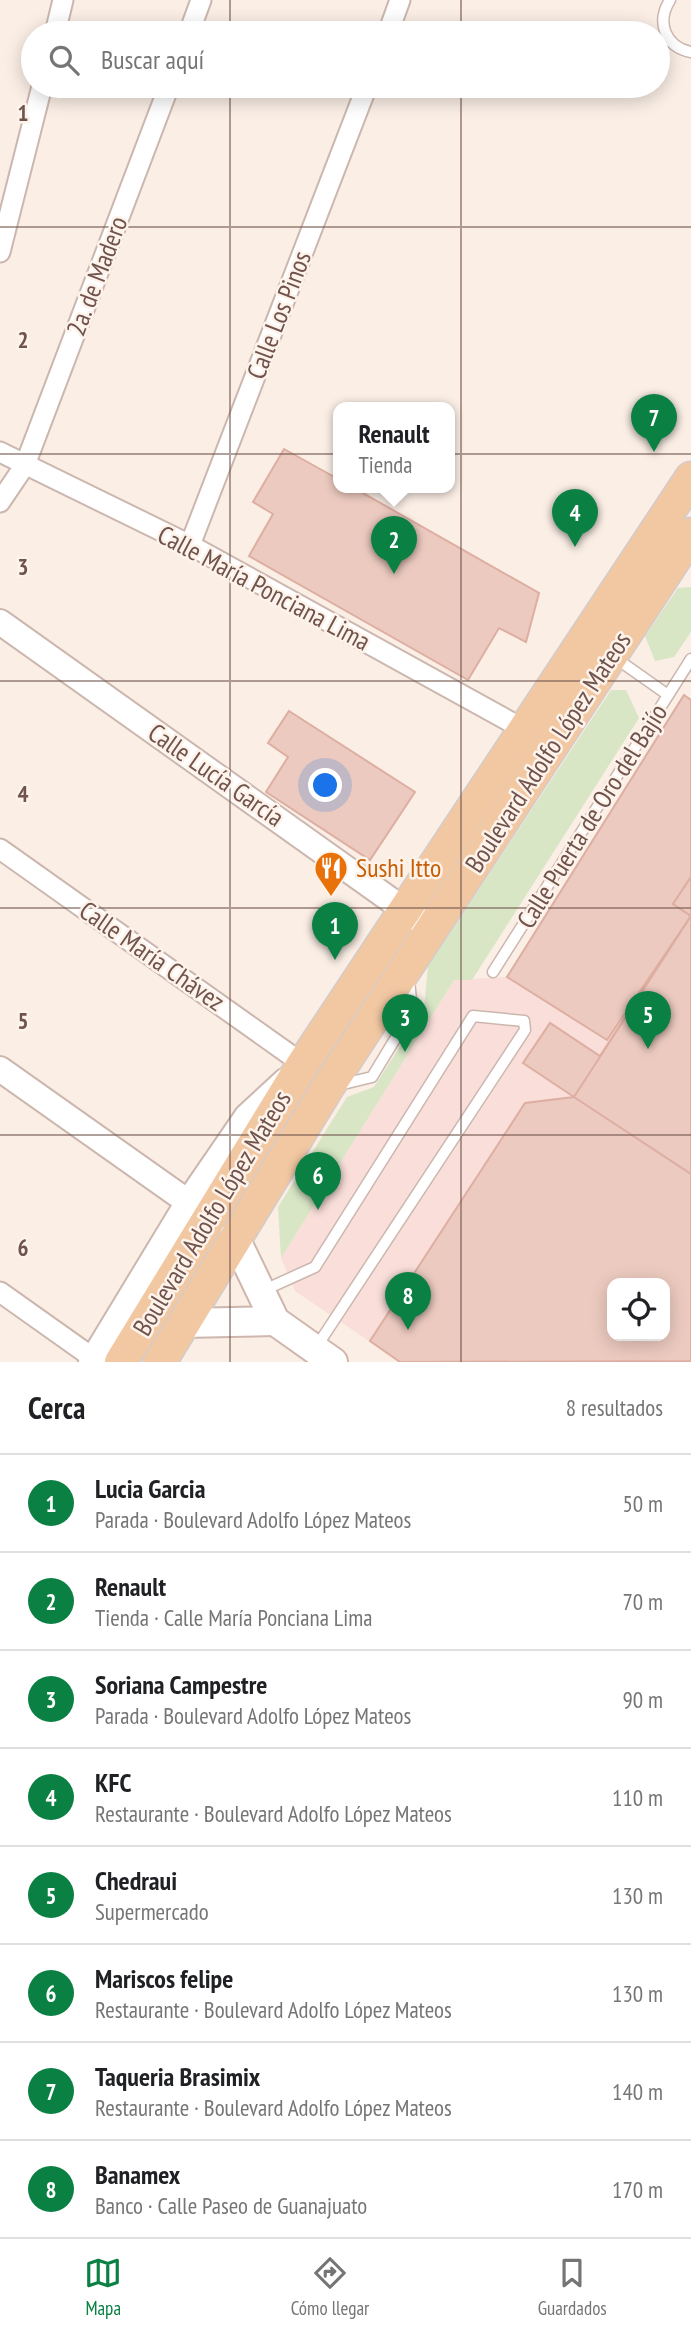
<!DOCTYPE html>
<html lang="es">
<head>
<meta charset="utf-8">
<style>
	body { margin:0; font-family:"PT Sans Narrow",sans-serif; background:#f6f6f6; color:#202124 }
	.controls { position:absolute; right:21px; bottom:21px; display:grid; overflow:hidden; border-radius:14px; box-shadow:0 4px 18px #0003 }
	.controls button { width:63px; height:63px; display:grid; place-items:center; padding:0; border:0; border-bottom:2px solid #e0e0e0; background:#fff; color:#202124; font:35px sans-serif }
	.you { position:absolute; left:326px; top:786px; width:24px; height:24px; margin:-18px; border:5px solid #fff; border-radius:50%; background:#1a73e8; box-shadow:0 0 0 10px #1a73e833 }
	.badge { display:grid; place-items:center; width:46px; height:46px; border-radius:50%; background:#0b8043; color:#fff; font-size:23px; font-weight:700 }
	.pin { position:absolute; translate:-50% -58px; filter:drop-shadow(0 2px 4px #0008) }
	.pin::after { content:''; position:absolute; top:37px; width:24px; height:21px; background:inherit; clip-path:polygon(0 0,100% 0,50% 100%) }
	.popup { position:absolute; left:333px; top:402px; width:122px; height:91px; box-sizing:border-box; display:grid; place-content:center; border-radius:14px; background:#fff; filter:drop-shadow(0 2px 5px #0005); font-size:23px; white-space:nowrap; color:#757577 }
	.popup b { font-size:26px; color:#202124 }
	.popup::after { content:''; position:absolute; left:50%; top:100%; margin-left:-14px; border:14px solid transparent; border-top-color:#fff }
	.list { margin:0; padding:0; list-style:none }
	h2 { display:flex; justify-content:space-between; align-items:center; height:91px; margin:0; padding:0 28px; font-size:30px }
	h2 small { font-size:23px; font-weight:400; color:#757577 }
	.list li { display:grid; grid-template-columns:46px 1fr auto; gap:21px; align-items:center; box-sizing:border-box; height:98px; padding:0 28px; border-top:2px solid #e0e0e0 }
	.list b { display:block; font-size:26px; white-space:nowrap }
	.list p { margin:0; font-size:23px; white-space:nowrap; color:#757577 }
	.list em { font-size:23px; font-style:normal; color:#757577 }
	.icon { flex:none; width:38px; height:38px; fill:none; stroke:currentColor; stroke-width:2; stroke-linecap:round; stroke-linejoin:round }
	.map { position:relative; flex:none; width:691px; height:1362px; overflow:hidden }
	.search { position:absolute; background:#fff; box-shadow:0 4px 18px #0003; left:21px; right:21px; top:21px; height:77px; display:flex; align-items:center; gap:18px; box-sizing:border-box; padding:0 24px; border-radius:38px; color:#757577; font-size:26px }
	.sheet { height:875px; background:#fff }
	nav { display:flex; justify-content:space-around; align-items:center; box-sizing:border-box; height:98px; border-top:2px solid #e0e0e0; background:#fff; font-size:19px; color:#757577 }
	nav a { display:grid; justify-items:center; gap:4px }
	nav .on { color:#0b8043 }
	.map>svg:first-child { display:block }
</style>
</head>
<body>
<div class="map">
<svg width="691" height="1362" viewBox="0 0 691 1362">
	<rect width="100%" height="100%" fill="#faeee5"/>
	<path fill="#f9ded9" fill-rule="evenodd" d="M683,695L691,700V1361L400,1362L295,1291L281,1258L454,980L507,977ZM612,1283H665V1336H612Z"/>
	<g fill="#d8e6c5">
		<path d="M691,587V632L674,657L655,661L645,636L678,588Z"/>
		<path d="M611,690H626L639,718L472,980H454L281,1258L278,1207L347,1097L374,1087L424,1009L428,966Z"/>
	</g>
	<g fill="#eccabf" stroke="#ddaea1" stroke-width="2" fill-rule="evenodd">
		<path d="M284,449L338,479V488H354L539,593L526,642L499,628L468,680L249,556L273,514L253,502Z"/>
		<path d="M684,695L691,700V877L673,904L691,916L607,1040L507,977Z"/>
		<path d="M289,711L415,792L370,860L266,792L288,757L268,743Z"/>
		<path d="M691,877V1361L400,1362L370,1341L525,1103L574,1097L523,1063L550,1023L600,1056L691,916L673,904ZM612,1283H665V1336H612Z"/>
		<path d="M691,916V1174L574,1097Z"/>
	</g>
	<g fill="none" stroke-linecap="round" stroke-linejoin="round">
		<defs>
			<g id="service">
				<path d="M670,0C656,22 665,47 691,52"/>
				<path d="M614,657L668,695"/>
				<path d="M493,972L691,659"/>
				<path d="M339,1085L372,1077L412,1011L409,980"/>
				<path d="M262,1291L315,1267L473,1016L524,1021L525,1030L317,1346"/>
			</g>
			<g id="minor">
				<path d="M55,33L63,0"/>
				<path d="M189,33L201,0"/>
				<path d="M388,33L400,0"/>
				<path d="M0,252L42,86"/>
				<path d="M0,452L190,545L525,730"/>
				<path d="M0,502L25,465L169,86"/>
				<path d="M190,545L367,86"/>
				<path d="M0,849L303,1064"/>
				<path d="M0,1292L93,1358"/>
			</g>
			<g id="tertiary">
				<path d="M0,622L420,921"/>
				<path d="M0,1069L188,1202"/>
				<path d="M91,1362L188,1202L247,1116L285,1081"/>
			</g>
			<g id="secondary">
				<path d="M234,1236L275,1321L333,1362"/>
				<path d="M183,1323L275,1321"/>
			</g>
			<g id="primary">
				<path d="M121,1362L303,1064L691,478"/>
				<path d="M160,1362L328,1087L691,534"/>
			</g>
		</defs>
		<use href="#service" stroke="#ccb7af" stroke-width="13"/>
		<use href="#minor" stroke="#ccb7af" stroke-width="23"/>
		<use href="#tertiary" stroke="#ccb7af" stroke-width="28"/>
		<use href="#secondary" stroke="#cfb6ad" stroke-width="32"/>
		<use href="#primary" stroke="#d4cbca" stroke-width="35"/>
		<use href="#service" stroke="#fff" stroke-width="10"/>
		<use href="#minor" stroke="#fff" stroke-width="19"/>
		<use href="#tertiary" stroke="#fff" stroke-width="24"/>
		<use href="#secondary" stroke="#fff" stroke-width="28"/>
		<use href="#primary" stroke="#f2c8a3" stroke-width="32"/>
	</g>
	<path fill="none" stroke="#70534d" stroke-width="2" stroke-opacity="0.55" d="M230,0V33M461,0V33M230,86V1362M461,86V1362M0,227H691M0,454H691M0,681H691M0,908H691M0,1135H691"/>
	<defs>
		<symbol id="restaurant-pin" viewBox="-11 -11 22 30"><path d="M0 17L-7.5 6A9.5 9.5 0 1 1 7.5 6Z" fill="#e8710a" stroke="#fdf3ea"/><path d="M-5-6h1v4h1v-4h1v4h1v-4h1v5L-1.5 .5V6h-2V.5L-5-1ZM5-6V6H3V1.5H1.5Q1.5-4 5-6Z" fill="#fff"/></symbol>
	</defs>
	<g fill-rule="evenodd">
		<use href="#restaurant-pin" x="312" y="849" width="38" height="52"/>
	</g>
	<g text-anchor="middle" stroke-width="5" stroke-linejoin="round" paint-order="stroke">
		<g font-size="26" fill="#70534d" stroke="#fdf3ea">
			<text transform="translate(97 276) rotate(-69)" y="9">2a. de Madero</text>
			<text transform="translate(279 315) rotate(-69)" y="9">Calle Los Pinos</text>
			<text transform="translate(264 588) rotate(28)" y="9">Calle María Ponciana Lima</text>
			<text transform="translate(548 752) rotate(-57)" y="9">Boulevard Adolfo López Mateos</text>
			<text transform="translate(216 775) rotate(35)" y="9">Calle Lucía García</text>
			<text transform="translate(592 816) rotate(-58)" y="9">Calle Puerta de Oro del Bajío</text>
			<text transform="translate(152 956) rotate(35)" y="9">Calle María Chávez</text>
			<text transform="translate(212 1213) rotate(-59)" y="9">Boulevard Adolfo López Mateos</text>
		</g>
		<g font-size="26" fill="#c56008" stroke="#fdf3ea" text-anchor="start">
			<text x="356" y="877">Sushi Itto</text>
		</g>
	</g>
	<g font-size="23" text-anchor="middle" font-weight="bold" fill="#70534d" stroke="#fdf3ea" stroke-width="5" stroke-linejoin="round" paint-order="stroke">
		<text x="23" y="121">1</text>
		<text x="23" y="348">2</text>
		<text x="23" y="575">3</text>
		<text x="23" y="802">4</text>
		<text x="23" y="1029">5</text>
		<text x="23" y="1256">6</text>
	</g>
</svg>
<div class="controls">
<button><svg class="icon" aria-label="locate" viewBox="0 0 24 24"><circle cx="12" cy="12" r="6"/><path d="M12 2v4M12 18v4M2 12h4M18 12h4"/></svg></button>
</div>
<div class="you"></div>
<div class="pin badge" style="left:335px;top:960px">1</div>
<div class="pin badge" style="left:394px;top:574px">2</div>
<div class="popup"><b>Renault</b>Tienda</div>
<div class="pin badge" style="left:405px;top:1052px">3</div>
<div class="pin badge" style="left:575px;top:547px">4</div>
<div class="pin badge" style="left:648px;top:1049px">5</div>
<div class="pin badge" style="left:318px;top:1210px">6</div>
<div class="pin badge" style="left:654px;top:452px">7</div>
<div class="pin badge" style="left:408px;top:1330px">8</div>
<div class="search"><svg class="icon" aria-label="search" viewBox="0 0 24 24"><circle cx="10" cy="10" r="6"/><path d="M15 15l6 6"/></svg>Buscar aquí</div>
</div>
<section class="sheet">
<h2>Cerca<small>8 resultados</small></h2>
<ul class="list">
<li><span class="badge">1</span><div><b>Lucia Garcia</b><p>Parada · Boulevard Adolfo López Mateos</p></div><em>50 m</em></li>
<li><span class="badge">2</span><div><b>Renault</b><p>Tienda · Calle María Ponciana Lima</p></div><em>70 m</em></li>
<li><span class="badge">3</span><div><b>Soriana Campestre</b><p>Parada · Boulevard Adolfo López Mateos</p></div><em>90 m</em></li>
<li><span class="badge">4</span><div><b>KFC</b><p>Restaurante · Boulevard Adolfo López Mateos</p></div><em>110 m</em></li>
<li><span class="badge">5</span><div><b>Chedraui</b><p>Supermercado</p></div><em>130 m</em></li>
<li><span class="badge">6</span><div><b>Mariscos felipe</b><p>Restaurante · Boulevard Adolfo López Mateos</p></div><em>130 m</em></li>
<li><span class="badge">7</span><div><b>Taqueria Brasimix</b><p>Restaurante · Boulevard Adolfo López Mateos</p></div><em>140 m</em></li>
<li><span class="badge">8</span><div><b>Banamex</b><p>Banco · Calle Paseo de Guanajuato</p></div><em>170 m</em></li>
</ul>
</section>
<nav>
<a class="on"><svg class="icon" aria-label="map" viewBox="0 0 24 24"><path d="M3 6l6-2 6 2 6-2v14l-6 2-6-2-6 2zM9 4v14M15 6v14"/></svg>Mapa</a>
<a><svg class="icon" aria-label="directions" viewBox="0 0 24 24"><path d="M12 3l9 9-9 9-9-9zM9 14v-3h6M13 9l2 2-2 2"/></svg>Cómo llegar</a>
<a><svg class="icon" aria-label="saved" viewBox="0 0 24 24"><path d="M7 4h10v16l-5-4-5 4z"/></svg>Guardados</a>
</nav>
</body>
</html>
